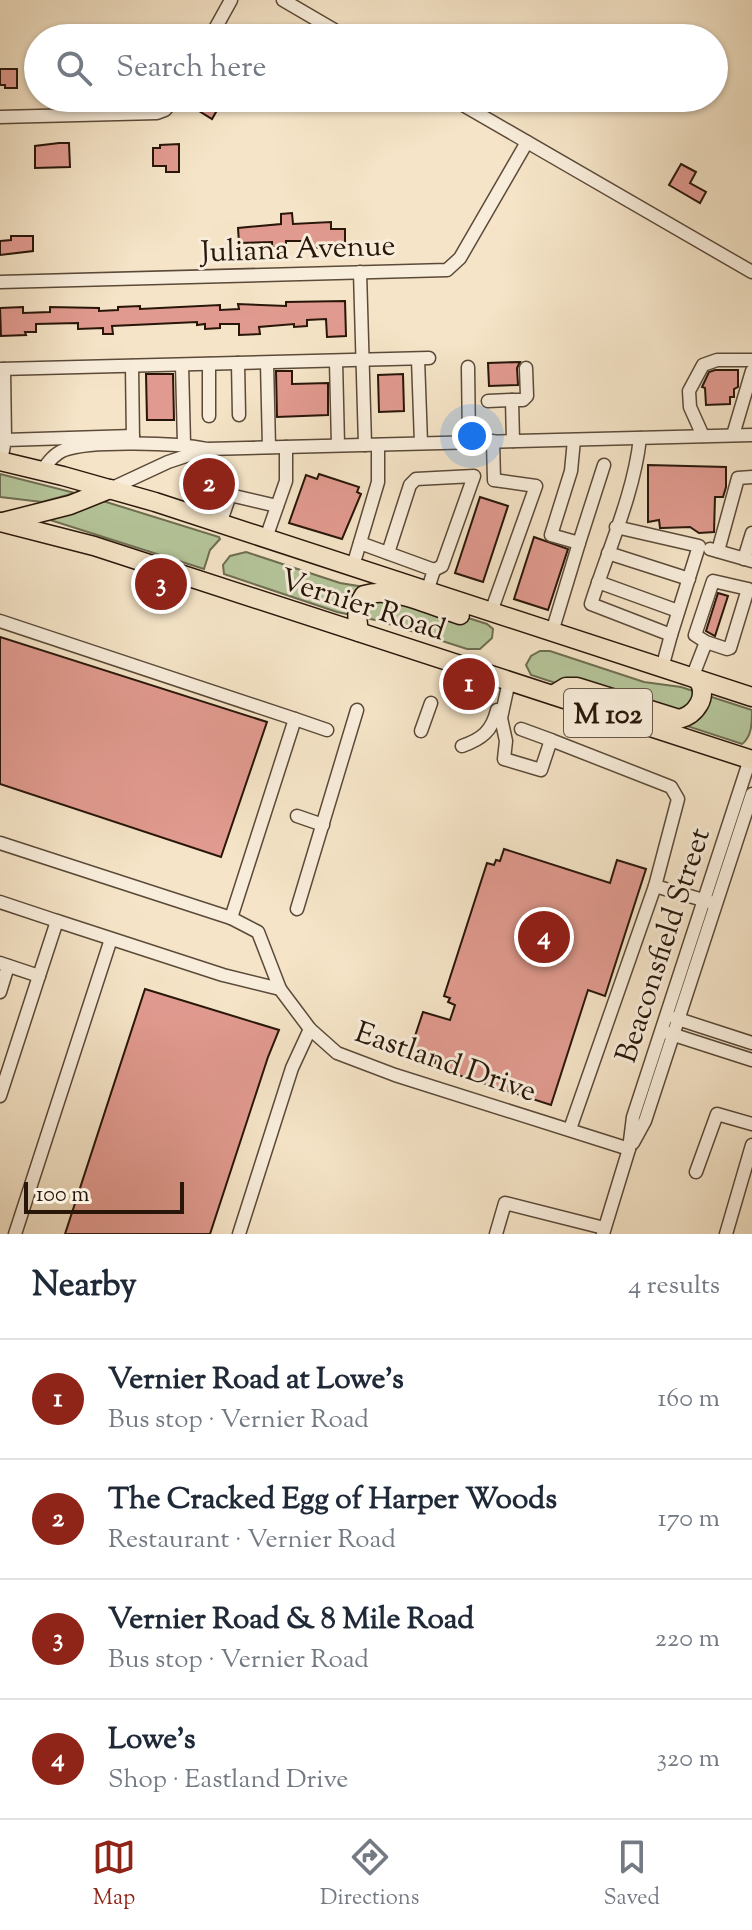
<!DOCTYPE html>
<html lang="en">
<head>
<meta charset="utf-8">
<style>
	body { margin:0; font-family:"Sorts Mill Goudy",serif; background:#f6f6f7; color:#1f2937 }
	.scale { position:absolute; left:24px; bottom:20px; width:160px; box-sizing:border-box; padding-left:8px; border:4px solid #281609; border-top:0; font-size:22px; line-height:28px; white-space:nowrap; color:#281609; -webkit-text-stroke:6px #f8eddb; paint-order:stroke }
	.you { position:absolute; left:472px; top:436px; width:28px; height:28px; margin:-20px; border:6px solid #fff; border-radius:50%; background:#1a73e8; box-shadow:0 0 0 12px #1a73e833 }
	.badge { display:grid; place-items:center; width:52px; height:52px; border-radius:50%; background:#8f2418; color:#fff; font-size:26px; font-weight:700 }
	.pin { position:absolute; translate:-50% -50%; border:4px solid #fff; box-shadow:0 2px 8px #0006 }
	.list { margin:0; padding:0; list-style:none }
	h2 { display:flex; justify-content:space-between; align-items:center; height:104px; margin:0; padding:0 32px; font-size:34px }
	h2 small { font-size:26px; font-weight:400; color:#747a83 }
	.list li { display:grid; grid-template-columns:52px 1fr auto; gap:24px; align-items:center; box-sizing:border-box; height:120px; padding:0 32px; border-top:2px solid #e0e1e3 }
	.list b { display:block; font-size:30px; white-space:nowrap }
	.list p { margin:0; font-size:26px; white-space:nowrap; color:#747a83 }
	.list em { font-size:26px; font-style:normal; color:#747a83 }
	.icon { flex:none; width:44px; height:44px; fill:none; stroke:currentColor; stroke-width:2; stroke-linecap:round; stroke-linejoin:round }
	.map { position:relative; flex:none; width:752px; height:1234px; overflow:hidden }
	.search { position:absolute; background:#fff; box-shadow:0 2px 6px #0004; left:24px; right:24px; top:24px; height:88px; display:flex; align-items:center; gap:20px; box-sizing:border-box; padding:0 28px; border-radius:44px; color:#747a83; font-size:30px }
	.sheet { height:584px; background:#fff }
	nav { display:flex; justify-content:space-around; align-items:center; box-sizing:border-box; height:112px; border-top:2px solid #e0e1e3; background:#fff; font-size:22px; color:#747a83 }
	nav a { display:grid; justify-items:center; gap:4px }
	nav .on { color:#8f2418 }
	.map>svg:first-child { display:block }
</style>
</head>
<body>
<div class="map">
<svg width="752" height="1234" viewBox="0 0 752 1234">
	<rect width="100%" height="100%" fill="#f5e4c7"/>
	<filter id="stains"><feTurbulence type="fractalNoise" baseFrequency=".0025" numOctaves="4"/><feColorMatrix values="0 0 0 0 .2 0 0 0 0 .09 0 0 0 0 .02 0 0 0 .5 -.17"/></filter>
	<radialGradient id="worn" r=".72"><stop offset=".6" stop-color="#630" stop-opacity="0"/><stop offset="1" stop-color="#630" stop-opacity=".3"/></radialGradient>
	<g fill="#b5c59a" stroke="#6e6e52" stroke-width="2">
		<path d="M0,474L75,493L42,502L0,497Z"/>
		<path d="M103,501L219,537L220,539L210,550L204,569L50,520Z"/>
		<path d="M246,552L340,583L377,589L487,624L493,629L492,638L480,649H467L380,621L337,612L224,574L223,565L230,556Z"/>
		<path d="M540,651H550L644,682L681,687L752,710C752,722 752,737 742,744L531,675L526,665L531,656Z"/>
	</g>
	<g fill="#e19a8f" stroke="#281609" stroke-width="2">
		<path d="M0,69H17V88H5V85H0Z"/>
		<path d="M207,98H224L212,119L199,111Z"/>
		<path d="M59,143H69L70,167L35,168V146Z"/>
		<path d="M179,144V172H166V166H153V148H160V145Z"/>
		<path d="M681,164L696,172L690,183L706,192L700,203L669,185Z"/>
		<path d="M292,213L293,224L331,222V229H345V247L310,248V241H286V246L272,247V242L239,243L238,228L281,224V214Z"/>
		<path d="M11,236H33V251L0,255V241L11,240Z"/>
		<path d="M345,301L346,336L327,337L326,319L307,320V326L294,327V324L259,327L260,334L239,335V324H220V328L205,329V324L197,325V322L112,326L113,334H103V328L78,329V323L36,324V332H25L26,335L1,336L0,308L23,307V313L50,312V307L99,308V311L118,310V307L140,306V309L220,305V310L239,309L238,304L286,306V302Z"/>
		<path d="M520,362L517,368L518,385L489,386L488,363Z"/>
		<path d="M715,370H738V387L734,389V397H730V404L706,405L705,388L702,387L709,372Z"/>
		<path d="M276,371H292V384L328,383V415L277,417Z"/>
		<path d="M146,374H173L174,420H147Z"/>
		<path d="M403,374L404,411L379,412L378,375Z"/>
		<path d="M648,465L726,467V487L723,497H715L714,532L699,533L690,527L662,528H660L659,520L648,522Z"/>
		<path d="M319,474L359,487L357,492L361,494L342,539L289,523L306,475L317,479Z"/>
		<path d="M231,478L232,486L217,490L218,492L187,491L186,479Z"/>
		<path d="M480,497L508,506L483,582L455,573Z"/>
		<path d="M534,537L568,549L548,610L514,599Z"/>
		<path d="M718,593L728,596L715,636L706,631Z"/>
		<path d="M0,637L267,722L221,857L0,784Z"/>
		<path d="M504,849L610,883L617,860L646,869L605,996L588,990L551,1105L434,1067L437,1056L411,1048L423,1012L450,1020L455,1005L448,1002L450,998L444,996L487,863L494,865L496,860L500,861Z"/>
		<path d="M145,989L279,1030L268,1057L210,1234H65Z"/>
	</g>
	<g fill="none" stroke-linecap="round" stroke-linejoin="round">
		<defs>
			<g id="minor">
				<path d="M283,0L348,38"/>
				<path d="M210,38L231,0"/>
				<path d="M451,98L752,272"/>
				<path d="M0,117L157,113L165,110L175,98"/>
				<path d="M360,272L365,445"/>
				<path d="M0,282L447,270L460,258L527,142"/>
				<path d="M418,359L421,443"/>
				<path d="M336,361L338,445"/>
				<path d="M238,363L239,415"/>
				<path d="M267,363L269,447"/>
				<path d="M209,364V416"/>
				<path d="M182,365L184,444"/>
				<path d="M132,366L133,441"/>
				<path d="M468,367L469,442"/>
				<path d="M0,369L429,358"/>
				<path d="M488,401L512,400"/>
				<path d="M733,435L752,371"/>
				<path d="M703,436L690,407L689,391L703,365L717,360H752"/>
				<path d="M0,439L5,440L4,369"/>
				<path d="M574,440L571,471L551,535L579,543L604,465"/>
				<path d="M513,441L512,400H523L527,396L526,368"/>
				<path d="M1,461L5,440L133,436"/>
				<path d="M42,471C48,462 54,454 64,450C91,440 178,443 207,449L752,435"/>
				<path d="M110,489L168,462L204,450"/>
				<path d="M220,524L230,495L277,506"/>
				<path d="M616,527L699,546L671,635L591,604C608,550 634,494 640,438"/>
				<path d="M266,538L286,481V447"/>
				<path d="M360,543L434,570L427,592"/>
				<path d="M710,549L752,561"/>
				<path d="M718,551L738,478L752,477"/>
				<path d="M388,553L410,485L416,479L474,476L442,566L434,570"/>
				<path d="M608,553L689,579"/>
				<path d="M744,559L752,533"/>
				<path d="M353,566L378,482V445"/>
				<path d="M598,582L678,611"/>
				<path d="M491,612L536,486L494,480L493,441"/>
				<path d="M0,621L295,719"/>
				<path d="M552,632L579,543"/>
				<path d="M662,668L671,635"/>
				<path d="M692,678L706,642L727,649L730,648L748,589L713,581L695,635L706,642"/>
				<path d="M509,681L501,718L506,741L504,759L541,770L551,740L671,787L678,799L655,886"/>
				<path d="M521,729L551,740"/>
				<path d="M421,731L431,703"/>
				<path d="M462,746C482,739 492,731 497,710"/>
				<path d="M297,816L323,825"/>
				<path d="M0,843L231,918L295,719L327,730"/>
				<path d="M0,902L57,921L39,976L0,963"/>
				<path d="M297,909L357,710"/>
				<path d="M231,918L258,932L280,989L310,1029L337,1053L395,1075L629,1149"/>
				<path d="M57,921L223,975L280,989"/>
				<path d="M0,992L8,966"/>
				<path d="M675,1018L752,1043"/>
				<path d="M668,1033L752,1060"/>
				<path d="M0,1096L39,976"/>
				<path d="M570,1129L655,886L710,902"/>
				<path d="M633,1143L645,1121L752,794"/>
				<path d="M696,1172L717,1114L752,1124"/>
				<path d="M15,1234L111,939"/>
				<path d="M239,1234L292,1068L310,1029"/>
				<path d="M496,1234L505,1203L604,1228"/>
				<path d="M603,1234L629,1149L633,1117L750,759"/>
				<path d="M726,1234L752,1145"/>
			</g>
			<g id="highway">
				<path d="M0,461L63,476L155,502L752,697"/>
				<path d="M0,522L94,546L752,760"/>
				<path d="M3,522L70,505L110,489"/>
				<path d="M359,632C357,618 355,608 364,595C393,586 432,606 460,615"/>
				<path d="M553,695L566,687H577L679,719C696,715 709,696 698,680"/>
			</g>
		</defs>
		<use href="#minor" stroke="#5b4a38" stroke-width="15"/>
		<use href="#highway" stroke="#281609" stroke-width="21"/>
		<use href="#minor" stroke="#f8eddb" stroke-width="12"/>
		<use href="#highway" stroke="#f5e4c7" stroke-width="18"/>
	</g>
	<g text-anchor="middle" stroke-width="6" stroke-linejoin="round" paint-order="stroke">
		<rect fill="#f8eddb" stroke="#665648" stroke-width="2" x="564" y="689" width="88" height="48" rx="6"/>
		<g font-size="28" font-weight="bold" fill="#281609">
			<text x="608" y="723">M 102</text>
		</g>
		<g font-size="30" fill="#281609" stroke="#f8eddb">
			<text transform="translate(298 248) rotate(-2)" y="10">Juliana Avenue</text>
			<text transform="translate(363 604) rotate(18)" y="10">Vernier Road</text>
			<text transform="translate(662 945) rotate(-72)" y="10">Beaconsfield Street</text>
			<text transform="translate(446 1061) rotate(19)" y="10">Eastland Drive</text>
		</g>
	</g>
	<rect width="100%" height="100%" filter="url(#stains)"/>
	<rect width="100%" height="100%" fill="url(#worn)"/>
</svg>
<div class="scale">100 m</div>
<div class="you"></div>
<div class="pin badge" style="left:469px;top:684px">1</div>
<div class="pin badge" style="left:209px;top:484px">2</div>
<div class="pin badge" style="left:161px;top:584px">3</div>
<div class="pin badge" style="left:544px;top:937px">4</div>
<div class="search"><svg class="icon" aria-label="search" viewBox="0 0 24 24"><circle cx="10" cy="10" r="6"/><path d="M15 15l6 6"/></svg>Search here</div>
</div>
<section class="sheet">
<h2>Nearby<small>4 results</small></h2>
<ul class="list">
<li><span class="badge">1</span><div><b>Vernier Road at Lowe's</b><p>Bus stop · Vernier Road</p></div><em>160 m</em></li>
<li><span class="badge">2</span><div><b>The Cracked Egg of Harper Woods</b><p>Restaurant · Vernier Road</p></div><em>170 m</em></li>
<li><span class="badge">3</span><div><b>Vernier Road &amp; 8 Mile Road</b><p>Bus stop · Vernier Road</p></div><em>220 m</em></li>
<li><span class="badge">4</span><div><b>Lowe's</b><p>Shop · Eastland Drive</p></div><em>320 m</em></li>
</ul>
</section>
<nav>
<a class="on"><svg class="icon" aria-label="map" viewBox="0 0 24 24"><path d="M3 6l6-2 6 2 6-2v14l-6 2-6-2-6 2zM9 4v14M15 6v14"/></svg>Map</a>
<a><svg class="icon" aria-label="directions" viewBox="0 0 24 24"><path d="M12 3l9 9-9 9-9-9zM9 14v-3h6M13 9l2 2-2 2"/></svg>Directions</a>
<a><svg class="icon" aria-label="saved" viewBox="0 0 24 24"><path d="M7 4h10v16l-5-4-5 4z"/></svg>Saved</a>
</nav>
</body>
</html>
